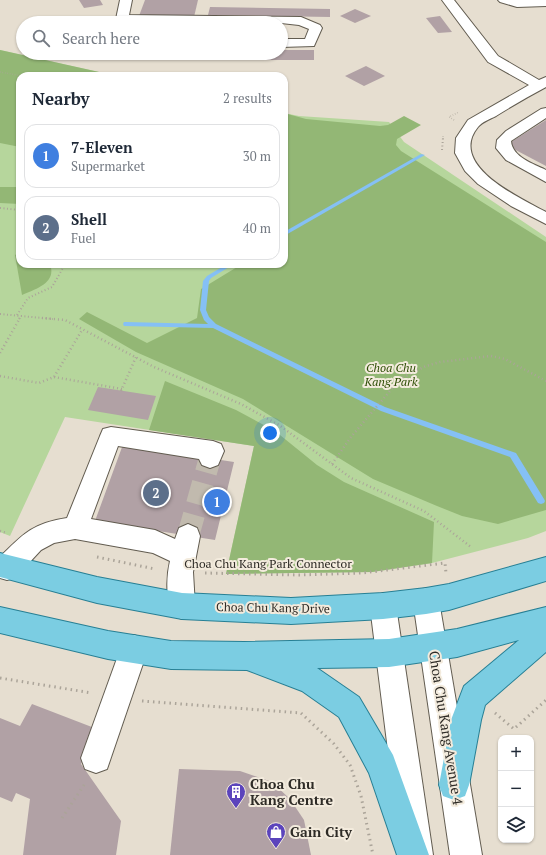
<!DOCTYPE html>
<html lang="en">
<head>
<meta charset="utf-8">
<style>
	body { margin:0; font-family:"PT Serif",serif; background:#f6f6f7; color:#1f2937 }
	.controls { position:absolute; right:12px; bottom:12px; display:grid; overflow:hidden; border-radius:8px; box-shadow:0 1px 3px #0004 }
	.controls button { width:36px; height:36px; display:grid; place-items:center; padding:0; border:0; border-bottom:1px solid #e0e1e3; background:#fff; color:#1f2937; font:20px sans-serif }
	.you { position:absolute; left:270px; top:433px; width:14px; height:14px; margin:-10px; border:3px solid #fff; border-radius:50%; background:#1a73e8; box-shadow:0 0 0 6px #1a73e833 }
	.badge { display:grid; place-items:center; width:26px; height:26px; border-radius:50%; background:#ea580c; color:#fff; font-size:13px; font-weight:700 }
	.pin { position:absolute; translate:-50% -50%; border:2px solid #fff; box-shadow:0 1px 4px #0006 }
	.list { margin:0; padding:0; list-style:none }
	h2 { display:flex; justify-content:space-between; align-items:center; height:52px; margin:0; padding:0 16px; font-size:17px }
	h2 small { font-size:13px; font-weight:400; color:#747a83 }
	.list li { display:grid; grid-template-columns:26px 1fr auto; gap:12px; align-items:center; box-sizing:border-box; height:64px; margin:0 8px 8px; padding:0 8px; border:1px solid #e0e1e3; border-radius:12px }
	.list b { display:block; font-size:15px; white-space:nowrap }
	.list p { margin:0; font-size:13px; white-space:nowrap; color:#747a83 }
	.list em { font-size:13px; font-style:normal; color:#747a83 }
	.icon { flex:none; width:22px; height:22px; fill:none; stroke:currentColor; stroke-width:2; stroke-linecap:round; stroke-linejoin:round }
	.map { position:relative; flex:none; width:546px; height:855px; overflow:hidden }
	.search { position:absolute; background:#fff; box-shadow:0 1px 3px #0004; left:16px; top:16px; width:272px; height:44px; display:flex; align-items:center; gap:10px; box-sizing:border-box; padding:0 14px; border-radius:22px; color:#747a83; font-size:15px }
	.panel { position:absolute; background:#fff; box-shadow:0 1px 3px #0004; left:16px; top:72px; width:272px; height:196px; border-radius:12px }
	.map>svg:first-child { display:block }
</style>
</head>
<body>
<div class="map">
<svg width="546" height="855" viewBox="0 0 546 855">
	<rect width="100%" height="100%" fill="#e6ded0"/>
	<path fill="#b6d69c" d="M0,50L117,76H20V264H284V113L299,116L389,122L404,142L546,237V531L528,538L432,563L372,572L226,574L254,446L65,417L10,536L0,532Z"/>
	<g fill="#93b775">
		<path d="M0,50L117,76H20V147L0,143Z"/>
		<path d="M284,113L306,119L380,126L388,125L404,116L421,125L397,139L396,145L401,151L546,242V510L498,524L462,516L437,506L373,479L243,399L136,352L79,319L87,312L147,343L197,318L201,289L242,264H284V240L287,238L284,237Z"/>
		<path d="M0,187H20V204L0,203Z"/>
		<path d="M20,252V264H50C57,283 36,289 22,295L15,255Z"/>
		<path d="M165,381L236,410L275,431L317,465L344,482L434,522L432,563L372,572L226,574L254,446L149,430Z"/>
	</g>
	<g fill="none" stroke-linecap="round" stroke-linejoin="round">
		<g fill="#85c0f5" fill-rule="evenodd">
			<path d="M421,154L425,155L284,236V232Z"/>
			<path d="M227,264H234L211,278L209,281L206,310L209,317L216,324L385,407L516,453L544,499L545,501L544,503L541,504L538,503L510,457L381,411L213,328L124,326L123,324L124,322H126L208,324L204,320L200,310L203,281L207,276Z"/>
		</g>
	</g>
	<g fill="#b1a1a5">
		<path d="M79,0H100L103,5L84,8Z"/>
		<path d="M145,0H198L194,17L139,16Z"/>
		<path d="M210,7L330,9V17L208,15Z"/>
		<path d="M355,9L371,16L355,23L340,16Z"/>
		<path d="M440,16L452,32L438,33L426,18Z"/>
		<path d="M281,50H314V60H201L202,53H281Z"/>
		<path d="M366,66L385,76L364,86L345,76Z"/>
		<path d="M546,120V166L506,145Z"/>
		<path d="M98,387L156,396L148,420L88,410Z"/>
		<path d="M125,439L188,455L234,462L215,540L95,521Z"/>
		<path d="M32,704L97,729L81,764L121,821L116,855H23L30,799L16,793L12,802L0,797V718L20,726Z"/>
		<path d="M179,769L240,771L272,782L290,799L304,820L311,855H170Z"/>
	</g>
	<g fill="none" stroke-linecap="round" stroke-linejoin="round">
		<path stroke="#c1baae" stroke-width="22" stroke-dasharray="22 11" stroke-linecap="butt" d="M188,536L210,458"/>
		<defs>
			<g id="minor">
				<path d="M120,0H132L129,15L301,17L320,25L322,28L314,46L281,47V39H305L309,29L299,25L281,23H122L116,19Z"/>
				<path d="M442,0H454L498,56L539,80L546,77V87C529,96 512,106 496,116C490,119 482,122 478,127C447,165 520,198 546,212V224L511,206L478,184L465,171L455,153L456,138L468,120L529,85L488,62Z"/>
				<path d="M498,0H546V6L517,7L500,2Z"/>
				<path d="M546,108V118L511,141C512,157 534,164 546,170V182L506,160L496,148L497,140L506,131L541,109Z"/>
				<path d="M111,427L213,441L221,444L224,451L218,465L210,468L202,465L199,459L118,446L91,519L155,530L175,539L179,528L188,524L197,528L200,536L193,572L195,606L191,615L182,619L173,615C166,599 166,578 170,561L153,553L75,539L54,543L41,550L16,577L7,580L0,578V557C23,534 33,523 67,518L100,436L103,429Z"/>
				<path d="M426,588L435,592L439,601L482,855H450L413,601L417,592Z"/>
				<path d="M383,593L392,597L396,606L433,855H401L370,606L374,597Z"/>
				<path d="M134,635L144,639L148,649L107,769L96,773L85,769L81,758L124,639Z"/>
			</g>
			<g id="major">
				<path d="M0,553L97,577L182,593L291,598L383,593L426,588L449,584L546,557V581L449,610L426,614L383,619L291,624L182,619L97,603L0,577Z"/>
				<path d="M0,607L108,631L171,641L244,642L389,639L457,629L546,607V652L485,705L481,720L469,785L465,796L454,800L443,796L439,785L451,720L464,686L519,640L457,657L389,667L317,668L359,697L393,755L429,855H397L369,773L339,717L302,691L247,670L171,669L108,659L0,633Z"/>
			</g>
		</defs>
		<use href="#minor" stroke="#625c50" stroke-width="2"/>
		<use href="#major" stroke="#277f94" stroke-width="2"/>
		<g stroke="#aba499" stroke-width="1.5" stroke-dasharray="0.5 2" stroke-linecap="butt">
			<path d="M0,72L22,76"/>
			<path d="M454,120L449,117L459,112"/>
			<path d="M443,139V136"/>
		</g>
		<g stroke="#aba499" stroke-width="2" stroke-dasharray="1 2.5" stroke-linecap="butt">
			<path d="M442,150L443,138"/>
			<path d="M0,208L20,210"/>
			<path d="M0,314L53,319"/>
			<path d="M17,315L28,298L52,287L63,268L62,264"/>
			<path d="M19,319L21,316"/>
		</g>
		<g stroke="#aba499" stroke-width="2.5" stroke-dasharray="1 3" stroke-linecap="butt">
			<path d="M42,318L65,320L154,367L241,404L279,425L351,478L424,511L471,547"/>
			<path d="M0,353L20,318"/>
			<path d="M0,376L39,383L54,377L82,330"/>
			<path d="M54,377L122,389"/>
			<path d="M121,391L136,357"/>
			<path d="M332,464L351,437L400,379L426,366L440,362L491,356L505,359L546,381"/>
			<path d="M0,531L7,533"/>
		</g>
		<g stroke="#aba499" stroke-width="3" stroke-dasharray="1.5 4" stroke-linecap="butt">
			<path d="M97,557L155,569"/>
			<path d="M205,573L299,575L362,573L445,563L446,573"/>
			<path d="M0,678L92,693"/>
			<path d="M142,701L301,713L334,744L350,765L361,796L373,855"/>
			<path d="M495,713L514,729L546,700"/>
			<path d="M62,818L86,782"/>
		</g>
		<use href="#minor" fill="#fff" fill-rule="evenodd"/>
		<use href="#major" fill="#7bcde2" fill-rule="evenodd"/>
	</g>
	<defs>
		<symbol id="building-pin" viewBox="-11 -11 22 30"><path d="M0 17L-7.5 6A9.5 9.5 0 1 1 7.5 6Z" fill="#5b44bc" stroke="#f3ebdd"/><path d="M-4-6H4V6H1V3H-1V6H-4ZM-2.5-4.3h1.7v1.8h-1.7ZM.8-4.3h1.7v1.8H.8ZM-2.5-1h1.7V.8h-1.7ZM.8-1h1.7V.8H.8Z" fill="#fff"/></symbol>
		<symbol id="shop-pin" viewBox="-11 -11 22 30"><path d="M0 17L-7.5 6A9.5 9.5 0 1 1 7.5 6Z" fill="#5b44bc" stroke="#f3ebdd"/><path d="M-5-2.5h2.3a2.7 3.5 0 0 1 5.4 0H5L5.5 6h-11ZM-1.5-2.5h3a1.5 2.3 0 0 0-3 0Z" fill="#fff"/></symbol>
	</defs>
	<g fill-rule="evenodd">
		<use href="#building-pin" x="225" y="781" width="22" height="30"/>
		<use href="#shop-pin" x="265" y="821" width="22" height="30"/>
	</g>
	<g text-anchor="middle" stroke-width="4" stroke-linejoin="round" paint-order="stroke">
		<g font-size="12" font-style="italic" fill="#2f4f07" stroke="#f3ebdd">
			<text x="391" y="372">Choa Chu<tspan x="391" dy="14">Kang Park</tspan></text>
		</g>
		<g font-size="12" fill="#2e2b26" stroke="#f3ebdd">
			<text x="268" y="568">Choa Chu Kang Park Connector</text>
			<text transform="translate(273 608) rotate(1)" y="4">Choa Chu Kang Drive</text>
		</g>
		<g font-size="14" fill="#2e2b26" stroke="#f3ebdd">
			<text transform="translate(446 728) rotate(81)" y="5">Choa Chu Kang Avenue 4</text>
		</g>
		<g font-size="14" font-weight="bold" fill="#2e2b26" stroke="#f3ebdd" text-anchor="start">
			<text x="250" y="789">Choa Chu<tspan x="250" dy="16">Kang Centre</tspan></text>
			<text x="290" y="837">Gain City</text>
		</g>
	</g>
</svg>
<div class="controls">
<button>+</button>
<button>−</button>
<button><svg class="icon" aria-label="layers" viewBox="0 0 24 24"><path d="M12 4l9 5-9 5-9-5zM3 14l9 5 9-5"/></svg></button>
</div>
<div class="you"></div>
<div class="pin badge" style="left:217px;top:502px;background:#3f7fe0">1</div>
<div class="pin badge" style="left:156px;top:493px;background:#5c6f8a">2</div>
<div class="search"><svg class="icon" aria-label="search" viewBox="0 0 24 24"><circle cx="10" cy="10" r="6"/><path d="M15 15l6 6"/></svg>Search here</div>
<section class="panel">
<h2>Nearby<small>2 results</small></h2>
<ul class="list">
<li><span class="badge" style="background:#3f7fe0">1</span><div><b>7-Eleven</b><p>Supermarket</p></div><em>30 m</em></li>
<li><span class="badge" style="background:#5c6f8a">2</span><div><b>Shell</b><p>Fuel</p></div><em>40 m</em></li>
</ul>
</section>
</div>
</body>
</html>
